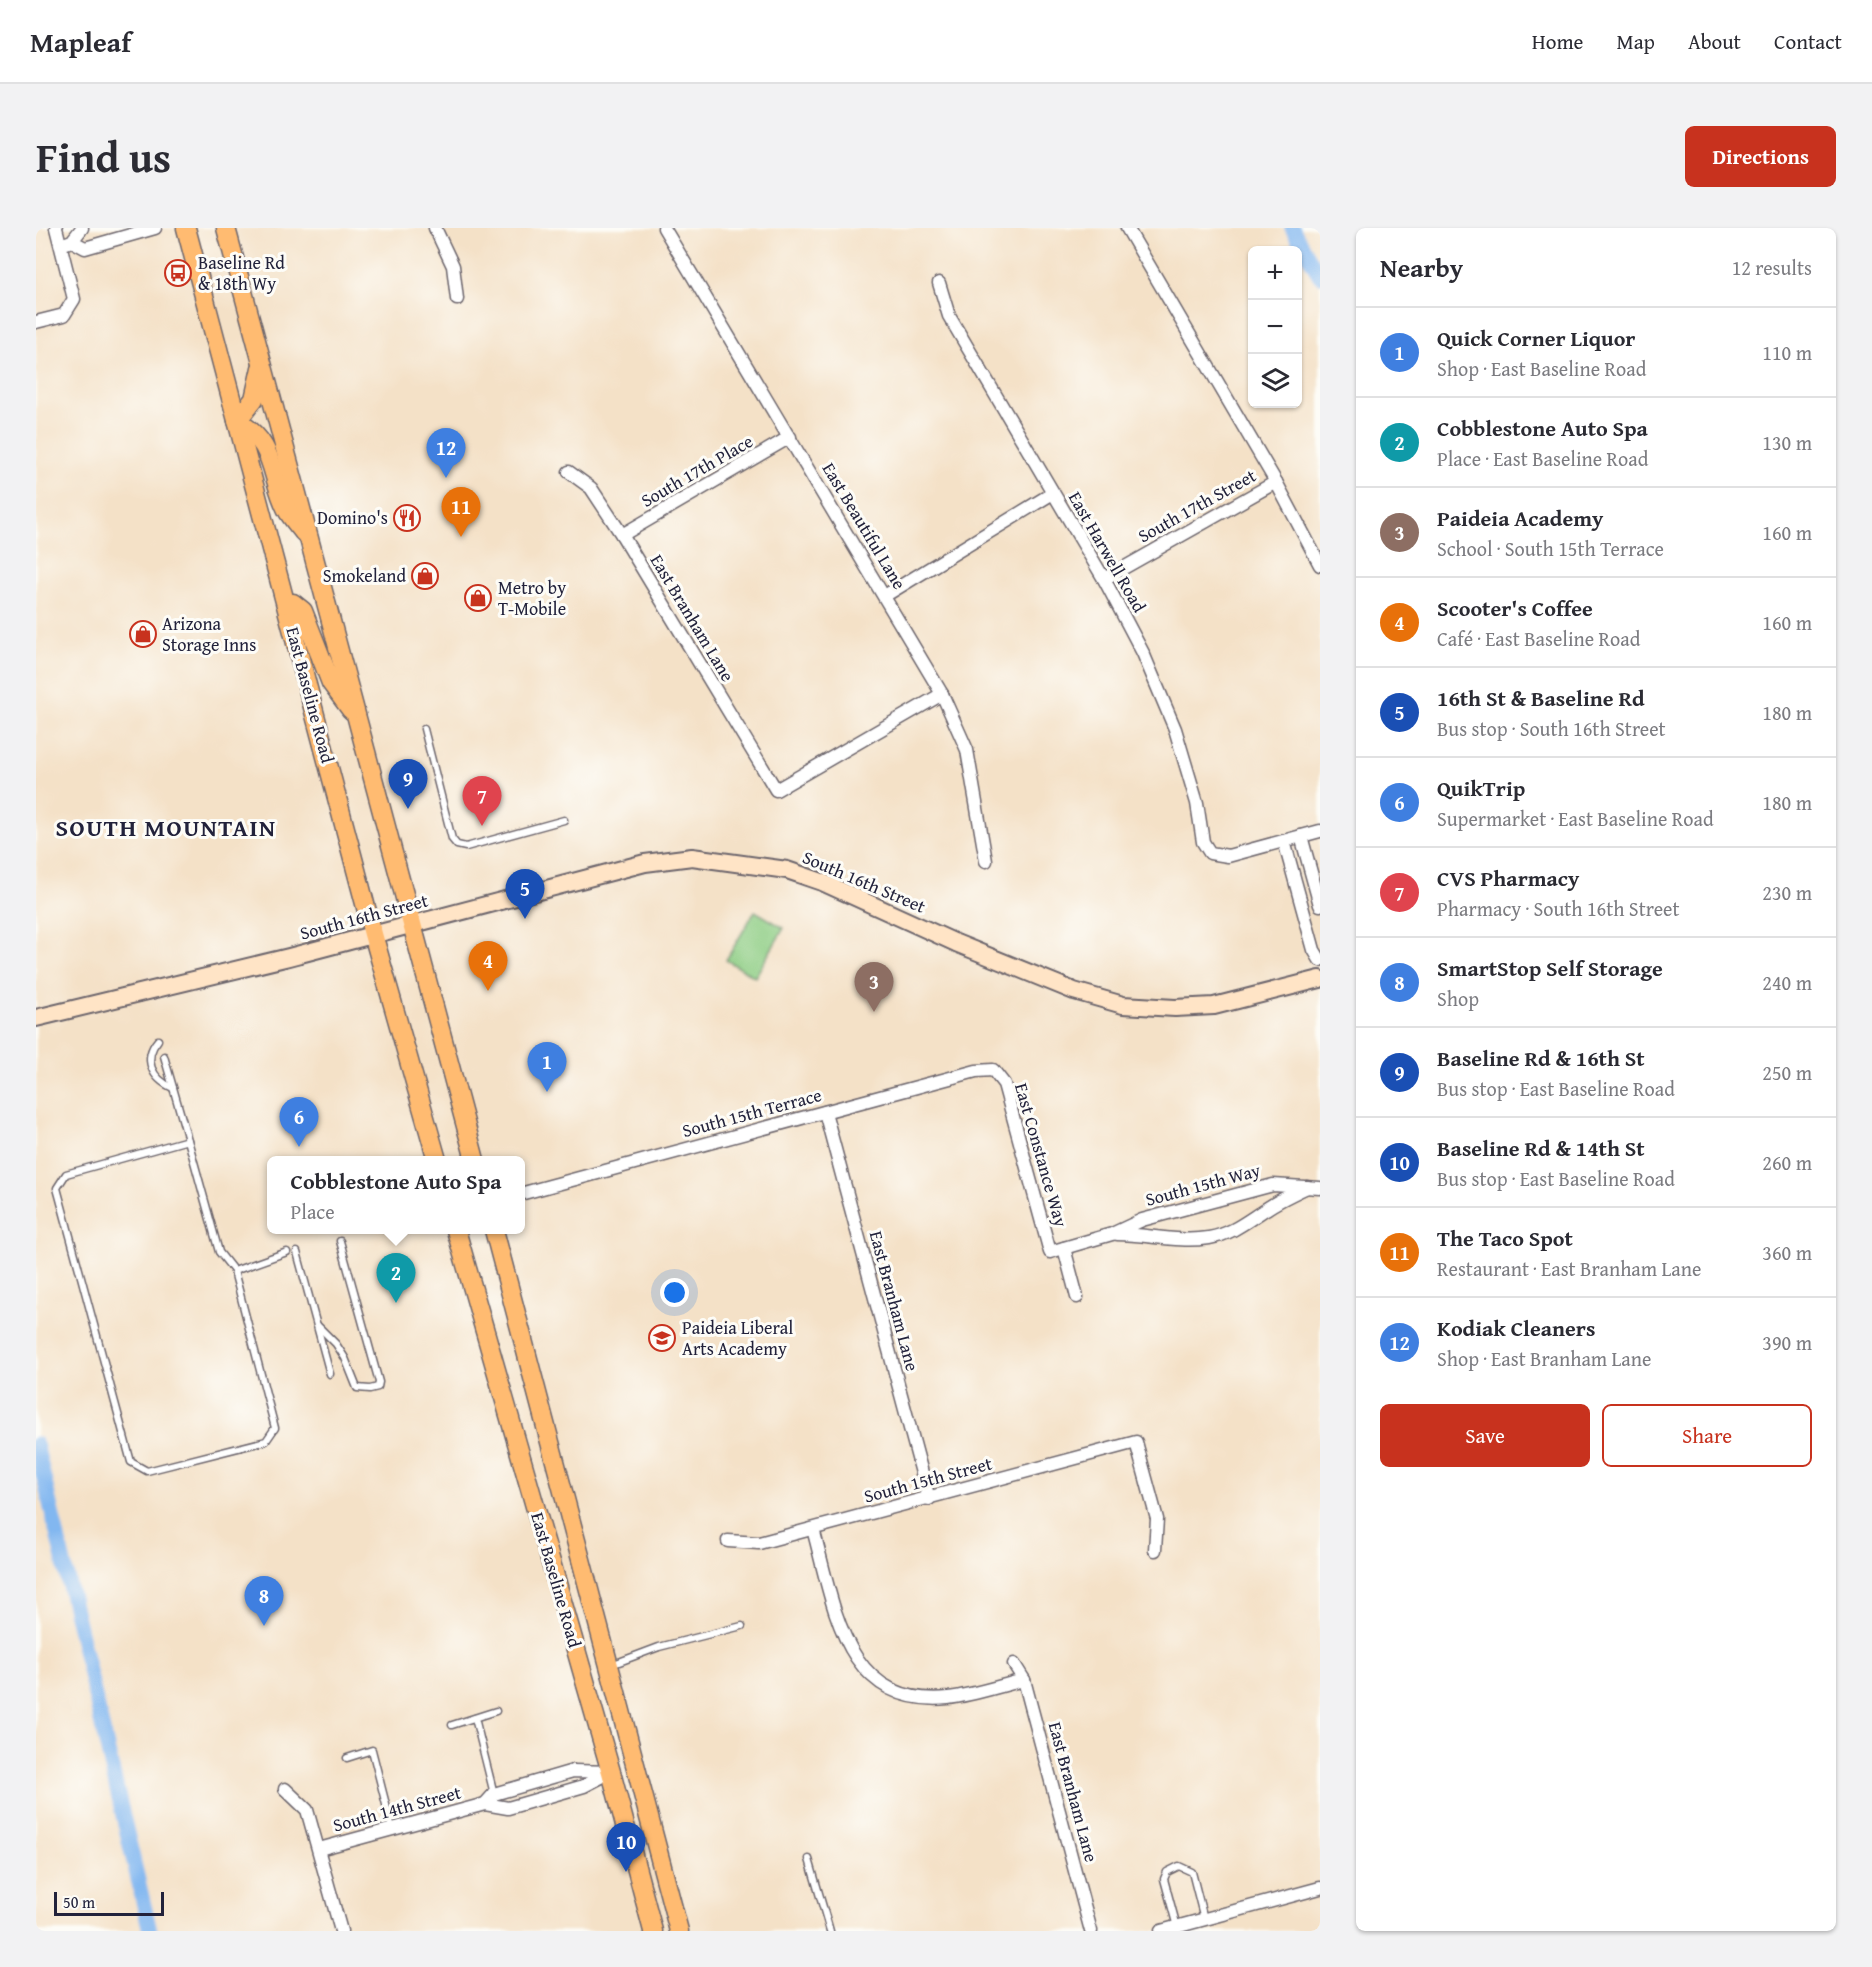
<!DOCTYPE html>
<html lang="en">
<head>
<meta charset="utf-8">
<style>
	body { margin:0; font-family:"Gentium Book Plus",serif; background:#f2f2f3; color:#2b2b33 }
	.controls { position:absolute; right:18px; top:18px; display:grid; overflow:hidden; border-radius:9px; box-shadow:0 2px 4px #0004 }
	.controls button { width:54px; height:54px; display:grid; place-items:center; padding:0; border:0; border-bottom:2px solid #e1e1e2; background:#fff; color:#2b2b33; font:30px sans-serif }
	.scale { position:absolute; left:18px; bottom:15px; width:110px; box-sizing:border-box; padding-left:6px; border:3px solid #22223b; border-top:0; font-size:16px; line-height:21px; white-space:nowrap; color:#22223b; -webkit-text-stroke:4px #fdfcf7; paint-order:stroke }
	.you { position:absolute; left:639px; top:1065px; width:21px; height:21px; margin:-15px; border:4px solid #fff; border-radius:50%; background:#1a73e8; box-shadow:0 0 0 9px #1a73e833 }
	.badge { display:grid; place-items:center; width:39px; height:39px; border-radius:50%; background:#c8321e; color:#fff; font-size:20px; font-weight:700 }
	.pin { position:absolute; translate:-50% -50px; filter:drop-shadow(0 2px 3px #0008) }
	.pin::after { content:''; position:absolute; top:32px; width:21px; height:18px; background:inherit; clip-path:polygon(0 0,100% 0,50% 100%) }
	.popup { position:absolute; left:231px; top:928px; width:258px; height:78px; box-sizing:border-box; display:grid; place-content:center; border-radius:9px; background:#fff; filter:drop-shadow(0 2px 4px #0005); font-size:20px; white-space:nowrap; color:#7c7c81 }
	.popup b { font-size:22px; color:#2b2b33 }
	.popup::after { content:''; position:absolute; left:50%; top:100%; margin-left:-12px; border:12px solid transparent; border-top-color:#fff }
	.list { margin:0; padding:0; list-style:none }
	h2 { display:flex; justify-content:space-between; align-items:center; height:78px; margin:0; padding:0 24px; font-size:26px }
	h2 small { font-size:20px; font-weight:400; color:#7c7c81 }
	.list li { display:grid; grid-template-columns:39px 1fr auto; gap:18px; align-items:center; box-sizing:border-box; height:90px; padding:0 24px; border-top:2px solid #e1e1e2 }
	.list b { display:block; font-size:22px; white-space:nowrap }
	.list p { margin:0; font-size:20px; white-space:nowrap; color:#7c7c81 }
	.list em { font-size:20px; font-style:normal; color:#7c7c81 }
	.actions { display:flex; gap:12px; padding:18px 24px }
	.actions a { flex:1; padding:14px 0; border:2px solid #c8321e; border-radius:9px; text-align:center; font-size:21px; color:#c8321e }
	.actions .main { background:#c8321e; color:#fff }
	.icon { flex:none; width:33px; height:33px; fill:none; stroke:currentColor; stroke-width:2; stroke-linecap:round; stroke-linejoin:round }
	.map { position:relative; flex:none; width:1284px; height:1703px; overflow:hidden; border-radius:9px }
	header { display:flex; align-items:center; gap:36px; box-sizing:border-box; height:84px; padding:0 30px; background:#fff; border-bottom:2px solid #e1e1e2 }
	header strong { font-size:28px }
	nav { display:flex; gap:33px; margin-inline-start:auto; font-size:21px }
	.intro { display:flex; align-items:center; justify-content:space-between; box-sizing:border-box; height:144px; padding:0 36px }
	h1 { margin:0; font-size:42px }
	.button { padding:15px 27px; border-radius:9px; background:#c8321e; color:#fff; font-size:21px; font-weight:700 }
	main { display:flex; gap:36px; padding:0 36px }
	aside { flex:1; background:#fff; border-radius:9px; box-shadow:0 2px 4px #0004 }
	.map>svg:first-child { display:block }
</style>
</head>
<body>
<header>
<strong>Mapleaf</strong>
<nav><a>Home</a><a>Map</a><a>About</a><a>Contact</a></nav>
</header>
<div class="intro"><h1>Find us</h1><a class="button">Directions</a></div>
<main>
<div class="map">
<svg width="1284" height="1703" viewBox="0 0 1284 1703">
	<rect width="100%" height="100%" fill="#fdfcf7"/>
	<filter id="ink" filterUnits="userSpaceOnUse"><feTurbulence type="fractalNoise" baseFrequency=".0167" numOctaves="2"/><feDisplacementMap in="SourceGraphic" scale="12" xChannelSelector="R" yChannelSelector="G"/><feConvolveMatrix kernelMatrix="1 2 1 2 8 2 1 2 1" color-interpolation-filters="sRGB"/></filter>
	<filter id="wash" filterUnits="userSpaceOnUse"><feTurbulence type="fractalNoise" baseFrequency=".008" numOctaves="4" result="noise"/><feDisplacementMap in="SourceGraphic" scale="24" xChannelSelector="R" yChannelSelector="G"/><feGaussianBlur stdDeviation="1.35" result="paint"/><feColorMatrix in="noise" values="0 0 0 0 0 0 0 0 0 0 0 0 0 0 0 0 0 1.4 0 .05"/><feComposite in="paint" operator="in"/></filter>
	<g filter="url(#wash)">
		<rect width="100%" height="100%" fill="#f4e1c7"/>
		<path fill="#8ecd84" stroke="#587860" stroke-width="1.5" d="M719,683L748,700L719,749L690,732Z"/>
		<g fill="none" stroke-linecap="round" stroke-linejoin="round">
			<g stroke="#82b7f0" stroke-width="15">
				<path d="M1256,0L1284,48"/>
				<path d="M0,1216L114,1703"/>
			</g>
		</g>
	</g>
	<g filter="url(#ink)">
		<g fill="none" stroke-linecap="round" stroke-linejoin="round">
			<defs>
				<g id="service">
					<path d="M388,501L416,611L421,617L430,619L528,592"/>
					<path d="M122,812C106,831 116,851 137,860"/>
					<path d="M128,828L152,912"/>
					<path d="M152,912L183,1024L198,1043L239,1200L230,1213L111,1243L95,1234L21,960L30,946Z"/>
					<path d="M261,1024L294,1146"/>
					<path d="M198,1043L251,1024"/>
					<path d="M281,1097L300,1116L309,1130L321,1160L334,1161L342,1159L343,1154L304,1013"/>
					<path d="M575,1437L623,1419L706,1398"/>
					<path d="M439,1490L458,1566"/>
					<path d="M416,1497L460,1483"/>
					<path d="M311,1530L336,1522L356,1600"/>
					<path d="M773,1631L794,1703"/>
					<path d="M1141,1699L1128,1651L1131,1644L1143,1638L1156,1644L1168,1691"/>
				</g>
				<g id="minor">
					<path d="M399,0L417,38L421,71"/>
					<path d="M628,0L906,466L931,522L950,633"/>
					<path d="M1091,0L1240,254L1284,337"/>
					<path d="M36,13L49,20L119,0"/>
					<path d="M30,15L36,13L46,0"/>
					<path d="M903,55L913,88L1068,351L1107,425L1139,501L1161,575L1167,614L1174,625L1192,628L1284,603"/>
					<path d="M0,94L28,87L38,71L20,0"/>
					<path d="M533,244L555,260L586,307L740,562L906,466"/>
					<path d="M586,307L754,209"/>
					<path d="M1068,351L1240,254"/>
					<path d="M850,367L1017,265"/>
					<path d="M1265,608L1284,677"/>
					<path d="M1248,613L1278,722L1284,732"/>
					<path d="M789,884L893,1271"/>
					<path d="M484,966L940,843L957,842L968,856L1014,1024L1076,1006L1106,992L1237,957L1284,960"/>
					<path d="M1081,1006C1111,1006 1143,1015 1173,1010C1196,1006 1211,993 1230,981C1243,972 1256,966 1271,959"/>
					<path d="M1028,1020L1041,1069"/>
					<path d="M777,1301C798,1377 808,1480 912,1470C937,1467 963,1458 988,1452"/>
					<path d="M692,1313L723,1315L1100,1214L1121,1291L1119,1322"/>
					<path d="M978,1436L988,1452L1055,1703"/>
					<path d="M249,1561L271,1582L305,1703"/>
					<path d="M449,1576L458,1566L537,1543L575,1544"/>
					<path d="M283,1621L449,1576L472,1580L548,1558L575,1544"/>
					<path d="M1125,1703L1284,1660"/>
				</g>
				<path id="secondary" d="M0,790L253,729L609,635L656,629L751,642L786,654L920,715L1038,763L1087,777L1139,780L1178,778L1284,751"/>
				<g id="primary">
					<path d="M150,0L337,706L401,932"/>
					<path d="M190,0L439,932"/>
					<path d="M225,140L218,171L201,193C241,216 233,247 251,282C255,290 263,298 268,305"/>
					<path d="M250,376L257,375L267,383L295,455L315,482"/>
					<path d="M420,1002L575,1544L617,1703"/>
					<path d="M458,1002L643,1703"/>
				</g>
			</defs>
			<use href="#service" stroke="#6c656c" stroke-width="9"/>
			<use href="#minor" stroke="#6c656c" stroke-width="15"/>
			<use href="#secondary" stroke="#6c656c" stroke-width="20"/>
			<use href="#primary" stroke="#6c656c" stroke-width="21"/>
			<use href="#service" stroke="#fff" stroke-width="6"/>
			<use href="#minor" stroke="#fff" stroke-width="12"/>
			<use href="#secondary" stroke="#ffe4c6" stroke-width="16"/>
			<use href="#primary" stroke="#ffbb71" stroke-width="18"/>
		</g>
	</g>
	<defs>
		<symbol id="bus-ring" viewBox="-11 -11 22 22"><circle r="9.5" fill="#fdfcf7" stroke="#c8321e" stroke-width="1.5"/><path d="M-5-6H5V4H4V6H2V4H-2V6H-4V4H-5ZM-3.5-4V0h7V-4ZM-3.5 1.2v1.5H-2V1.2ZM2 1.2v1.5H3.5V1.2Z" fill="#c8321e"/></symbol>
		<symbol id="restaurant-ring" viewBox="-11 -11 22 22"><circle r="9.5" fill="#fdfcf7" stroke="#c8321e" stroke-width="1.5"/><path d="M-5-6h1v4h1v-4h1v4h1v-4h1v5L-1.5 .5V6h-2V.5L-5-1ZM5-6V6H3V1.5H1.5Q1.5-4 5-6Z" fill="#c8321e"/></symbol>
		<symbol id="shop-ring" viewBox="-11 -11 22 22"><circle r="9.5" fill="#fdfcf7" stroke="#c8321e" stroke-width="1.5"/><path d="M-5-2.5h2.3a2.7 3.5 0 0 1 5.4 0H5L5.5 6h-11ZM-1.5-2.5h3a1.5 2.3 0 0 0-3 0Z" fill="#c8321e"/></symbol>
		<symbol id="school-ring" viewBox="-11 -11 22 22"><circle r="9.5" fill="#fdfcf7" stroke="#c8321e" stroke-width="1.5"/><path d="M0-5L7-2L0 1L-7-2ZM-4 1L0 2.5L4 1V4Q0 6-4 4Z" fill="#c8321e"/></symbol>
	</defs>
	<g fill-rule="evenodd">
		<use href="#bus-ring" x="127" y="30" width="30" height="30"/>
		<use href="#restaurant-ring" x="356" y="275" width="30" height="30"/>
		<use href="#shop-ring" x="374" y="333" width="30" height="30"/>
		<use href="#shop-ring" x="427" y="355" width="30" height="30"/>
		<use href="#shop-ring" x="92" y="391" width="30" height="30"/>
		<use href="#school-ring" x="611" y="1095" width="30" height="30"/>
	</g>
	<g text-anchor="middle" stroke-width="6" stroke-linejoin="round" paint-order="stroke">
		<g font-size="18" fill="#22223b" stroke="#fdfcf7" text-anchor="start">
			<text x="162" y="41">Baseline Rd<tspan x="162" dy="21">&amp; 18th Wy</tspan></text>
			<text x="352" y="296" text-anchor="end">Domino's</text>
			<text x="370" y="354" text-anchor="end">Smokeland</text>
			<text x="462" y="366">Metro by<tspan x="462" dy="21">T-Mobile</tspan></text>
			<text x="126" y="402">Arizona<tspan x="126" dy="21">Storage Inns</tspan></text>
			<text x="646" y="1106">Paideia Liberal<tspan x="646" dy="21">Arts Academy</tspan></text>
		</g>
		<g font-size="18" fill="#22223b" stroke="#fdfcf7">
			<text transform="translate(661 243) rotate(-30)" y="6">South 17th Place</text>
			<text transform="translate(1161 278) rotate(-29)" y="6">South 17th Street</text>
			<text transform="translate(828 298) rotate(59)" y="6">East Beautiful Lane</text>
			<text transform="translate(1071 324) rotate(60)" y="6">East Harwell Road</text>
			<text transform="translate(656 390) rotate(59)" y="6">East Branham Lane</text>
			<text transform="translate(274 467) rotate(75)" y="6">East Baseline Road</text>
			<text transform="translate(828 654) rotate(23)" y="6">South 16th Street</text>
			<text transform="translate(328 689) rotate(-15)" y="6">South 16th Street</text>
			<text transform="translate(716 885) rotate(-15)" y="6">South 15th Terrace</text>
			<text transform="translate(1005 927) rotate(74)" y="6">East Constance Way</text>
			<text transform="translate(1167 957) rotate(-15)" y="6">South 15th Way</text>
			<text transform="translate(858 1073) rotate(75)" y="6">East Branham Lane</text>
			<text transform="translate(892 1252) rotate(-15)" y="6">South 15th Street</text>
			<text transform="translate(520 1352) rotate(74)" y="6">East Baseline Road</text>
			<text transform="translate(1037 1564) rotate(75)" y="6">East Branham Lane</text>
			<text transform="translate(361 1581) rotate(-15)" y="6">South 14th Street</text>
		</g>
		<g font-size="24" font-weight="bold" letter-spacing="1.5" fill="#22223b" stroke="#fdfcf7">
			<text x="130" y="608">SOUTH MOUNTAIN</text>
		</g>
	</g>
</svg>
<div class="controls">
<button>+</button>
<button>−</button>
<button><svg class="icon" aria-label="layers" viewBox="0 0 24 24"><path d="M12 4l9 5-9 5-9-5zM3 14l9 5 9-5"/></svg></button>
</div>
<div class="scale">50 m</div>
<div class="you"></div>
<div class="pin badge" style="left:511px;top:864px;background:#3f7fe0">1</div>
<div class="pin badge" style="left:360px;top:1075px;background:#0f9aa8">2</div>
<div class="popup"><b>Cobblestone Auto Spa</b>Place</div>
<div class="pin badge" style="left:838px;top:784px;background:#8d6e63">3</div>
<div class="pin badge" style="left:452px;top:763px;background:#e8710a">4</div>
<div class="pin badge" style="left:489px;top:691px;background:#1a4fb4">5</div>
<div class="pin badge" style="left:263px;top:919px;background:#3f7fe0">6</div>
<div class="pin badge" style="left:446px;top:598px;background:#e0444e">7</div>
<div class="pin badge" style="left:228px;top:1398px;background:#3f7fe0">8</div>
<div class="pin badge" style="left:372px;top:581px;background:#1a4fb4">9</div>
<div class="pin badge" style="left:590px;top:1644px;background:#1a4fb4">10</div>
<div class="pin badge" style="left:425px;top:309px;background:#e8710a">11</div>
<div class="pin badge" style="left:410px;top:250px;background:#3f7fe0">12</div>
</div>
<aside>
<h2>Nearby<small>12 results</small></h2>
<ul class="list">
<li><span class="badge" style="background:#3f7fe0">1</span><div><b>Quick Corner Liquor</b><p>Shop · East Baseline Road</p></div><em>110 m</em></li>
<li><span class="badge" style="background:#0f9aa8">2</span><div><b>Cobblestone Auto Spa</b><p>Place · East Baseline Road</p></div><em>130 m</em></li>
<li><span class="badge" style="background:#8d6e63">3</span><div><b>Paideia Academy</b><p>School · South 15th Terrace</p></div><em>160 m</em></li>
<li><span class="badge" style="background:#e8710a">4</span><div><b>Scooter's Coffee</b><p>Café · East Baseline Road</p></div><em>160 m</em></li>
<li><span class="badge" style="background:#1a4fb4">5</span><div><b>16th St &amp; Baseline Rd</b><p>Bus stop · South 16th Street</p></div><em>180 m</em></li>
<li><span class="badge" style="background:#3f7fe0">6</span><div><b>QuikTrip</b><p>Supermarket · East Baseline Road</p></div><em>180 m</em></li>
<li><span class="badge" style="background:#e0444e">7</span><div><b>CVS Pharmacy</b><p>Pharmacy · South 16th Street</p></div><em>230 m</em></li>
<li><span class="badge" style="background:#3f7fe0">8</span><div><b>SmartStop Self Storage</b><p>Shop</p></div><em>240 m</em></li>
<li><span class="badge" style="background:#1a4fb4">9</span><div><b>Baseline Rd &amp; 16th St</b><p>Bus stop · East Baseline Road</p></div><em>250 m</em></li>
<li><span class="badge" style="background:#1a4fb4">10</span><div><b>Baseline Rd &amp; 14th St</b><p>Bus stop · East Baseline Road</p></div><em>260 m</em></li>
<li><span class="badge" style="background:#e8710a">11</span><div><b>The Taco Spot</b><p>Restaurant · East Branham Lane</p></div><em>360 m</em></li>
<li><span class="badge" style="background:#3f7fe0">12</span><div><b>Kodiak Cleaners</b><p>Shop · East Branham Lane</p></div><em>390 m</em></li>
</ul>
<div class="actions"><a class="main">Save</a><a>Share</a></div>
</aside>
</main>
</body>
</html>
